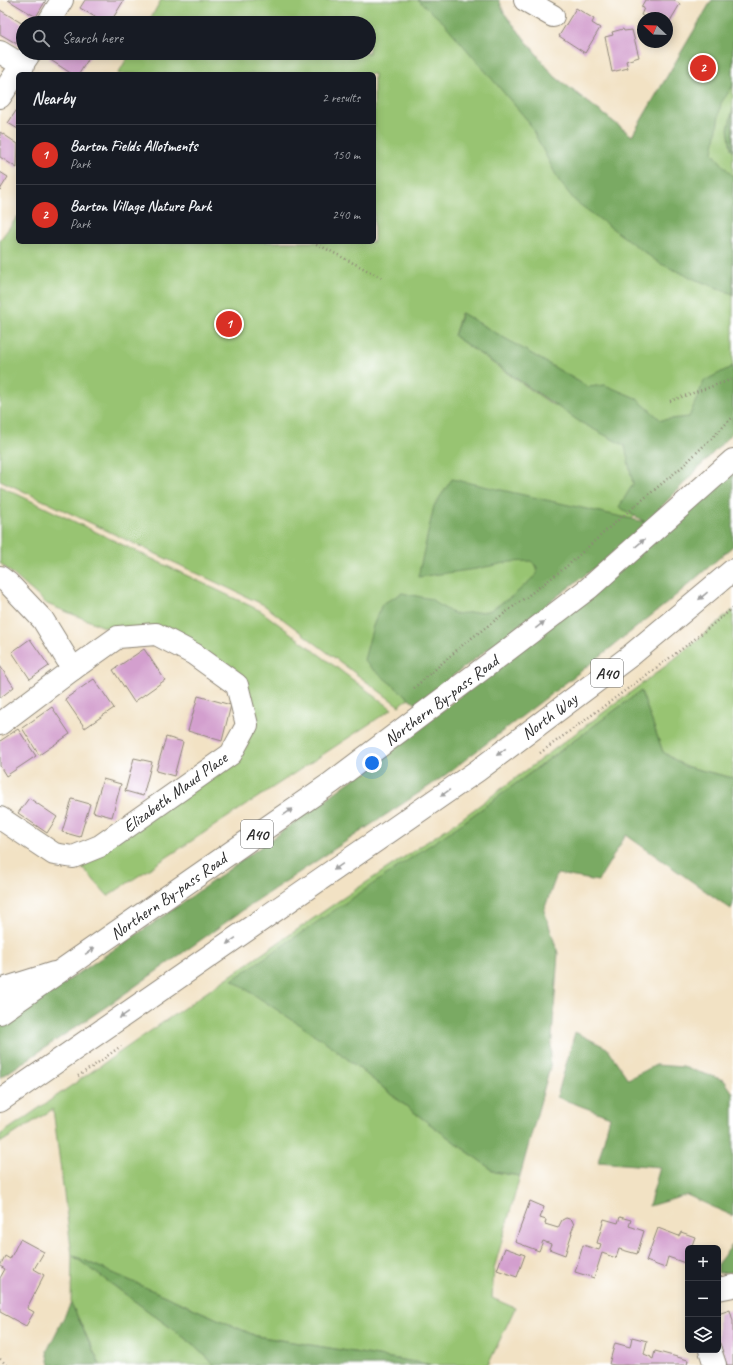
<!DOCTYPE html>
<html lang="en">
<head>
<meta charset="utf-8">
<style>
	body { margin:0; font-family:Caveat,sans-serif; background:#20242c; color:#f1f3f6 }
	.controls { position:absolute; right:12px; bottom:12px; display:grid; overflow:hidden; border-radius:6px; box-shadow:0 2px 10px #0003 }
	.controls button { width:36px; height:36px; display:grid; place-items:center; padding:0; border:0; border-bottom:1px solid #363941; background:#171b24; color:#f1f3f6; font:20px sans-serif }
	.compass { position:absolute; left:637px; top:12px; width:36px; height:36px; border-radius:50%; background:#171b24; box-shadow:0 2px 10px #0003; rotate:293deg }
	.you { position:absolute; left:372px; top:763px; width:14px; height:14px; margin:-10px; border:3px solid #fff; border-radius:50%; background:#1a73e8; box-shadow:0 0 0 6px #1a73e833 }
	.badge { display:grid; place-items:center; width:26px; height:26px; border-radius:50%; background:#d93025; color:#fff; font-size:13px; font-weight:700 }
	.pin { position:absolute; translate:-50% -50%; border:2px solid #fff; box-shadow:0 1px 4px #0006 }
	.list { margin:0; padding:0; list-style:none }
	h2 { display:flex; justify-content:space-between; align-items:center; height:52px; margin:0; padding:0 16px; font-size:17px }
	h2 small { font-size:13px; font-weight:400; color:#9ea1a6 }
	.list li { display:grid; grid-template-columns:26px 1fr auto; gap:12px; align-items:center; box-sizing:border-box; height:60px; padding:0 16px; border-top:1px solid #363941 }
	.list b { display:block; font-size:15px; white-space:nowrap }
	.list p { margin:0; font-size:13px; white-space:nowrap; color:#9ea1a6 }
	.list em { font-size:13px; font-style:normal; color:#9ea1a6 }
	.icon { flex:none; width:22px; height:22px; fill:none; stroke:currentColor; stroke-width:2; stroke-linecap:round; stroke-linejoin:round }
	.map { position:relative; flex:none; width:733px; height:1365px; overflow:hidden }
	.search { position:absolute; background:#171b24; box-shadow:0 2px 10px #0003; left:16px; top:16px; width:360px; height:44px; display:flex; align-items:center; gap:10px; box-sizing:border-box; padding:0 14px; border-radius:22px; color:#9ea1a6; font-size:15px }
	.panel { position:absolute; background:#171b24; box-shadow:0 2px 10px #0003; left:16px; top:72px; width:360px; height:172px; border-radius:6px }
	.map>svg:first-child { display:block }
</style>
</head>
<body>
<div class="map">
<svg width="733" height="1365" viewBox="0 0 733 1365">
	<rect width="100%" height="100%" fill="#fff"/>
	<filter id="ink" filterUnits="userSpaceOnUse"><feTurbulence type="fractalNoise" baseFrequency=".025" numOctaves="2"/><feDisplacementMap in="SourceGraphic" scale="8" xChannelSelector="R" yChannelSelector="G"/><feConvolveMatrix kernelMatrix="1 2 1 2 8 2 1 2 1" color-interpolation-filters="sRGB"/></filter>
	<filter id="wash" filterUnits="userSpaceOnUse"><feTurbulence type="fractalNoise" baseFrequency=".012" numOctaves="4" result="noise"/><feDisplacementMap in="SourceGraphic" scale="16" xChannelSelector="R" yChannelSelector="G"/><feGaussianBlur stdDeviation="0.9" result="paint"/><feColorMatrix in="noise" values="0 0 0 0 0 0 0 0 0 0 0 0 0 0 0 0 0 1.4 0 .05"/><feComposite in="paint" operator="in"/></filter>
	<g filter="url(#wash)">
		<rect width="100%" height="100%" fill="#f2e2c4"/>
		<g fill="#98c472" stroke="#62784e" fill-rule="evenodd">
			<path d="M161,0H499L504,13L554,76L632,136L712,0H733V423L633,518L399,706L264,605L0,480V240L18,216V242H374V74H118L130,53H369V23H148ZM461,313L588,387L553,405L454,336Z"/>
			<path d="M0,486L261,611L392,709L108,896L73,857L231,754L247,725L237,685L194,654L117,632L47,604L0,563Z"/>
			<path d="M733,610V778L684,766L663,752L641,691L464,822L330,1045L411,1110L495,1172L520,1176L494,1269L492,1298L515,1308L488,1365H433L256,1336L74,1256L194,1345L215,1365H100L71,1303L72,1255L53,1109L0,1143V1135L340,900L461,819L667,665Z"/>
		</g>
		<g fill="#7aaa64" stroke="#526a48">
			<path d="M418,0H499L504,13L554,76L632,136L712,0H733V86L721,103L713,153L733,177V294L694,279L659,263L575,201L559,181L528,121L444,23Z"/>
			<path d="M733,108V151L731,149L728,129Z"/>
			<path d="M462,313L588,387L605,385L636,398L661,420L689,417L704,381L733,366V432L646,523L601,563L416,704L369,666L364,660L373,626L382,604L402,593L431,599L442,607L455,614L489,611L514,595L537,574V567L531,561L510,562L476,569L418,577L434,506L452,479L645,522L619,507L633,484L625,446L580,422L454,336Z"/>
			<path d="M733,473V546L666,604L585,668L440,779L256,901L113,1002L0,1078V1026L161,918L266,843L379,760L528,643Z"/>
			<path d="M641,691L663,752L684,766L733,778V904L731,909L626,835L598,881L557,874L544,910L558,953L550,1067L520,1176L495,1172L411,1110L330,1045L232,980L464,822Z"/>
			<path d="M575,1032L607,1048L628,1079L656,1065L683,1067L724,1080L733,1093V1216L687,1195L649,1206L660,1167L598,1162L610,1117L557,1097Z"/>
			<path d="M733,1244V1272L718,1273V1263Z"/>
			<path d="M72,1255L256,1336L433,1365H215L194,1345Z"/>
			<path d="M71,1303L100,1365H50L47,1351Z"/>
		</g>
		<g id="blocks">
			<g fill="#d39fce">
				<path d="M8,0H46L36,17Z"/>
				<path d="M85,0H124L110,23H105L80,8Z"/>
				<path d="M645,0H674L680,4L667,26V18H646L641,15L644,8L641,7Z"/>
				<path d="M576,8L594,19L592,23L600,28L585,53L559,36Z"/>
				<path d="M0,10L23,24V39L19,45L0,34Z"/>
				<path d="M623,29L624,31L632,30L639,57L626,61L628,68L612,72L605,37L613,35L612,32Z"/>
				<path d="M53,53H92L79,74H72L49,59Z"/>
				<path d="M18,108V129L8,123Z"/>
				<path d="M0,132L18,144L17,168L0,157Z"/>
				<path d="M0,172L8,177L0,190Z"/>
				<path d="M30,639L49,666L30,679L12,652Z"/>
				<path d="M144,649L165,680L134,702L113,670Z"/>
				<path d="M0,666L14,687L0,698Z"/>
				<path d="M94,679L114,708L85,728L65,699Z"/>
				<path d="M198,696L231,705L222,741L188,731Z"/>
				<path d="M52,707L70,734L39,755L22,728Z"/>
				<path d="M18,729L36,756L6,776L0,766V741Z"/>
				<path d="M166,737L183,742L174,776L156,771Z"/>
				<path d="M134,758L152,762L143,796L125,791Z"/>
				<path d="M103,779L121,784L112,817L93,812Z"/>
				<path d="M29,798L57,817L47,833L18,813Z"/>
				<path d="M72,799L90,804L80,837L62,832Z"/>
				<path d="M530,1201L544,1207L540,1218L546,1220L545,1224L558,1228L562,1220L566,1218L572,1220L574,1225L571,1233H572L565,1255L549,1249L551,1244L543,1241L539,1251L515,1242Z"/>
				<path d="M620,1217L631,1220L629,1226L644,1231L637,1254L619,1249L616,1258L602,1253L594,1278L575,1272L583,1245L599,1250L601,1244L597,1243L604,1219L618,1223Z"/>
				<path d="M658,1228L679,1236L681,1232L695,1237L691,1248H688V1256L685,1263L668,1257L665,1268L646,1261Z"/>
				<path d="M20,1239L44,1252L34,1269L44,1275L27,1308L34,1312L26,1326L0,1312V1278L5,1269L0,1266L5,1256L10,1259Z"/>
				<path d="M505,1248L525,1255L517,1277L497,1270Z"/>
				<path d="M730,1310L733,1321V1365H727L718,1338V1314Z"/>
				<path d="M632,1337L647,1341L644,1354L651,1357V1358L653,1359L655,1351L688,1360L687,1365H615L609,1364L615,1343L630,1347Z"/>
			</g>
		</g>
	</g>
	<g filter="url(#ink)">
		<use href="#blocks" fill-opacity="0" stroke="#8e8678" stroke-width="1"/>
		<g fill="none" stroke-linecap="round" stroke-linejoin="round">
			<defs>
				<g id="minor">
					<path d="M525,0L553,16"/>
					<path d="M48,23L62,0"/>
					<path d="M0,52L23,66"/>
					<path d="M0,97L30,53"/>
					<path d="M0,577L8,583L43,620L73,669"/>
					<path d="M0,724L73,669L118,637L156,634L194,654L237,685L247,725L231,754L100,846L73,857L54,854L0,818"/>
					<path d="M0,990L54,973"/>
					<path d="M718,1289L733,1286"/>
					<path d="M710,1350L715,1365"/>
				</g>
				<g id="highway">
					<path d="M0,1013L331,783L509,649L589,588L733,460"/>
					<path d="M0,1101L477,771L630,656L733,570"/>
				</g>
			</defs>
			<use href="#minor" stroke="#8e8678" stroke-width="24"/>
			<use href="#highway" stroke="#8e8678" stroke-width="24"/>
			<g stroke="#8e8678" stroke-width="2.5" stroke-dasharray="1 3" stroke-linecap="butt">
				<path d="M313,242L382,278"/>
				<path d="M670,401L733,379"/>
				<path d="M414,688L465,643L566,567L611,526L683,466L733,417"/>
				<path d="M540,753L686,646L733,608"/>
				<path d="M78,1076L92,1067L121,1046"/>
				<path d="M0,1359L7,1365"/>
			</g>
			<use href="#minor" stroke="#fff" stroke-width="22"/>
			<use href="#highway" stroke="#fff" stroke-width="22"/>
		</g>
		<defs><path id="oneway-solid" d="M-6-.8H1V-3.2L6.5 0L1 3.2V.8H-6Z"/></defs>
		<g fill="#a0a0a0">
			<use href="#oneway-solid" transform="translate(640 543) rotate(-41)"/>
			<use href="#oneway-solid" transform="translate(703 596) rotate(140)"/>
			<use href="#oneway-solid" transform="translate(540 625) rotate(-38)"/>
			<use href="#oneway-solid" transform="translate(501 752) rotate(143)"/>
			<use href="#oneway-solid" transform="translate(445 793) rotate(145)"/>
			<use href="#oneway-solid" transform="translate(288 812) rotate(-35)"/>
			<use href="#oneway-solid" transform="translate(338 867) rotate(145)"/>
			<use href="#oneway-solid" transform="translate(231 941) rotate(145)"/>
			<use href="#oneway-solid" transform="translate(90 951) rotate(-35)"/>
			<use href="#oneway-solid" transform="translate(124 1015) rotate(145)"/>
		</g>
	</g>
	<g text-anchor="middle" stroke-width="3" stroke-linejoin="round" paint-order="stroke">
		<g fill="#fff" stroke="#6b6b6b" stroke-width="1">
			<rect x="591" y="659" width="32" height="28" rx="3"/>
			<rect x="241" y="820" width="32" height="28" rx="3"/>
		</g>
		<g font-size="16" font-weight="bold" fill="#2b2b2b">
			<text x="607" y="679">A40</text>
			<text x="257" y="840">A40</text>
		</g>
		<g font-size="17" fill="#2b2b2b" stroke="#fff">
			<text transform="translate(441 700) rotate(-37)" y="6">Northern By-pass Road</text>
			<text transform="translate(549 716) rotate(-37)" y="6">North Way</text>
			<text transform="translate(175 792) rotate(-36)" y="6">Elizabeth Maud Place</text>
			<text transform="translate(168 896) rotate(-35)" y="6">Northern By-pass Road</text>
		</g>
	</g>
</svg>
<div class="controls">
<button>+</button>
<button>−</button>
<button><svg class="icon" aria-label="layers" viewBox="0 0 24 24"><path d="M12 4l9 5-9 5-9-5zM3 14l9 5 9-5"/></svg></button>
</div>
<svg class="compass" viewBox="-18 -18 36 36"><path d="M0-13l5 13h-10z" fill="#e53935"/><path d="M0 13l5-13h-10z" fill="#9ea1a6"/></svg>
<div class="you"></div>
<div class="pin badge" style="left:229px;top:324px">1</div>
<div class="pin badge" style="left:703px;top:68px">2</div>
<div class="search"><svg class="icon" aria-label="search" viewBox="0 0 24 24"><circle cx="10" cy="10" r="6"/><path d="M15 15l6 6"/></svg>Search here</div>
<section class="panel">
<h2>Nearby<small>2 results</small></h2>
<ul class="list">
<li><span class="badge">1</span><div><b>Barton Fields Allotments</b><p>Park</p></div><em>150 m</em></li>
<li><span class="badge">2</span><div><b>Barton Village Nature Park</b><p>Park</p></div><em>240 m</em></li>
</ul>
</section>
</div>
</body>
</html>
